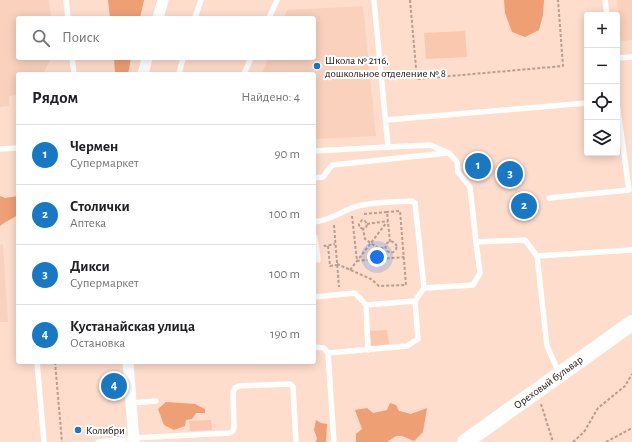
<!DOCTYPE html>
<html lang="ru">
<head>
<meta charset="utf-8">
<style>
	body { margin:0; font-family:"Alegreya Sans",sans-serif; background:#f6f6f6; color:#202124 }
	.controls { position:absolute; right:12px; top:12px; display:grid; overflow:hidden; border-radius:4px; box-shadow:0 2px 10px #0003 }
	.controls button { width:36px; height:36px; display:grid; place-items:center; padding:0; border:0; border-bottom:1px solid #e0e0e0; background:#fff; color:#202124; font:20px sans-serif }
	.you { position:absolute; left:377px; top:257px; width:14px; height:14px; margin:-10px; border:3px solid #fff; border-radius:50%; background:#1a73e8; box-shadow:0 0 0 6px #1a73e833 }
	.badge { display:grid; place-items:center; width:26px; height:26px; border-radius:50%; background:#1878c4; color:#fff; font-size:13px; font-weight:700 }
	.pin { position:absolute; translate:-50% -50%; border:2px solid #fff; box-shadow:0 1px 4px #0006 }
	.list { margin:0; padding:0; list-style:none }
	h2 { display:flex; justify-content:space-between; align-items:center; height:52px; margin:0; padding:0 16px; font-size:17px }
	h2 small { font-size:13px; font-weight:400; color:#757577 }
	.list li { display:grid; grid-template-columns:26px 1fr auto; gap:12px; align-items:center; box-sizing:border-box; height:60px; padding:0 16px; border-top:1px solid #e0e0e0 }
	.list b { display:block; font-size:15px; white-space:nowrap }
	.list p { margin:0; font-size:13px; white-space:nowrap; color:#757577 }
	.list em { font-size:13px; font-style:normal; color:#757577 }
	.icon { flex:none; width:22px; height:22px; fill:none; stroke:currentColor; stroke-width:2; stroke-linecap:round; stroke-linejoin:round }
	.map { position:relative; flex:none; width:632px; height:442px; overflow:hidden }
	.search { position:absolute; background:#fff; box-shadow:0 2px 10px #0003; left:16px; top:16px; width:300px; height:44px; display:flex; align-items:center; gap:10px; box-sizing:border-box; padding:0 14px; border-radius:4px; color:#757577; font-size:15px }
	.panel { position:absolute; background:#fff; box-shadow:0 2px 10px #0003; left:16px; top:72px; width:300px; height:292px; border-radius:4px }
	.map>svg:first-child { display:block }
</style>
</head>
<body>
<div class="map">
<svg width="632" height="442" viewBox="0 0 632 442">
	<rect width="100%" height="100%" fill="#feddcd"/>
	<g fill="#f9d1bd">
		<path d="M0,0H49L51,18H18V58H51L43,74H18V95L9,96V106L0,107Z"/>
		<path d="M617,0H632V40L621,41Z"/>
		<path d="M363,6L376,136L314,139V74H262L268,58H314V18H284L287,10Z"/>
		<path d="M3,244L8,322H0V245Z"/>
	</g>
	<g fill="#f9c8af">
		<path d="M465,31L467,57L426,59L424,33Z"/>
		<path d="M387,330L389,344L371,346L370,331Z"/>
		<path d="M211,420L212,430L190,431L189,421Z"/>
	</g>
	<g fill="#ef9f74">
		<path d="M108,0H144L140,18H110Z"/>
		<path d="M504,0H544L543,15L539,30L525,37L512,32L505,13Z"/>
		<path d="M114,58H131L128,74H115Z"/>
		<path d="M0,196L5,198L18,196V215L4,223L0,226Z"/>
		<path d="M166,402L195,404L205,409V413H196L192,419L186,420L185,426L174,430L164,425L158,409Z"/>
		<path d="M390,403L396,405L399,411L411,414L427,408L423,432L414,441L402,436H396L387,442H356V434L362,429L355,410L367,408L373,413L387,410Z"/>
		<path d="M316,420L321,423L327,424L326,442H316L317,438L314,430Z"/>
	</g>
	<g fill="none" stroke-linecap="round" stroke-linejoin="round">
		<g stroke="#b89e92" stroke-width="2" stroke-dasharray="3 2" stroke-linecap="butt">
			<path d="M410,0L417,79L563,66L558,0"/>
			<path d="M364,214L387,212L390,242"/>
			<path d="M352,216L357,261L404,257"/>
			<path d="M367,224L388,221"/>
			<path d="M334,225L339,287"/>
			<path d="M363,229L359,227V224L362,220L365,221L367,224L366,228L363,229L365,239L378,248H385"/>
			<circle cx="391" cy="247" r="5.5"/>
			<path d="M324,245L325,246L335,244"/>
			<path d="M328,246L330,266L337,265"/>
			<path d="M337,264L371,279L379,286L406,285L400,211L387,212"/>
			<path d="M350,270L387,222"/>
			<path d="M55,362L62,442"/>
			<path d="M541,404L553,442"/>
			<path d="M573,442L584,432L598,408L625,386L632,374"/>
			<path d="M606,442L632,428"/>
		</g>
		<g stroke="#fff" stroke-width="5.5">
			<path d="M66,0L68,18"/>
			<path d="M605,0L607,15"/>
			<path d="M195,18L201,0"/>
			<path d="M269,18L277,0"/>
			<path d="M72,58L74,74"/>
			<path d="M617,58L632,57"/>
			<path d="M179,74L183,58"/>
			<path d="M244,74L251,58"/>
			<path d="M386,120L587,103"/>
			<path d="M388,147L430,145L449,153L457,162L458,172L470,187L476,242L525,240L537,256L547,346L559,373"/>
			<path d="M0,149L18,148"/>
			<path d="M314,151L388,147L374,0"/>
			<path d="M314,178L323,177L332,165L447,153"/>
			<path d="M549,198L629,190L617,103"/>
			<path d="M314,222C333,220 342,210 358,206C374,202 396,202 412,201L415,203L424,288L415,301L418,339L407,346L328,353L324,348L314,347"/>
			<path d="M315,237L318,260"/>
			<path d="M537,256L632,250"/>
			<path d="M424,288L473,285L480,273L476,242"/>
			<path d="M314,297L355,293L366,305L415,301"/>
			<path d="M366,305L368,350"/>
			<path d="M328,353L334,442"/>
			<path d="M37,362L44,442"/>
			<path d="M131,403L156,401"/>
			<path d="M98,442L134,438L230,433L233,431L234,428L233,392L235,388L239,386L290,384L293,387L296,442"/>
		</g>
		<g stroke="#fff" stroke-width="11">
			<path d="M158,18L163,0"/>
			<path d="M143,74L147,58"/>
			<path d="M128,362L134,442"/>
		</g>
		<path stroke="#fff" stroke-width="16" d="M465,442L632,323"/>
	</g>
	<g fill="#1878c4" stroke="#fff" stroke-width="1.5">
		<circle cx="317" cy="66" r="4"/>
		<circle cx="78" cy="430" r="4"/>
	</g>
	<g text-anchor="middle" stroke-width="4" stroke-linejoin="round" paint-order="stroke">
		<g font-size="11" fill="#1d120d" stroke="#fff" text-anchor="start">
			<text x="325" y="64">Школа № 2116,<tspan x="325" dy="13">дошкольное отделение № 8</tspan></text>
			<text x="86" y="434">Колибри</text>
		</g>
		<g font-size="11" fill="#1d120d" stroke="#fff">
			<text transform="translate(548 382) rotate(-36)" y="4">Ореховый бульвар</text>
		</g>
	</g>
</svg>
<div class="controls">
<button>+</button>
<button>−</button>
<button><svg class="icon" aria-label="locate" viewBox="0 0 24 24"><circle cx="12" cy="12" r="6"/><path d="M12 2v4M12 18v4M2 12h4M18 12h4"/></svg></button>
<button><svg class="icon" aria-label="layers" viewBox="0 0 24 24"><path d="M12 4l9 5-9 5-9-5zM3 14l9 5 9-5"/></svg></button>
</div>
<div class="you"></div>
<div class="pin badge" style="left:478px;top:166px">1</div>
<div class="pin badge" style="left:524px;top:206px">2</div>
<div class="pin badge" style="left:510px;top:174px">3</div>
<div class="pin badge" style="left:114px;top:386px">4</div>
<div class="search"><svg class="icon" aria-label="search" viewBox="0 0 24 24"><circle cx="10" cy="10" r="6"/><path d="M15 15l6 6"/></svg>Поиск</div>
<section class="panel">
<h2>Рядом<small>Найдено: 4</small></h2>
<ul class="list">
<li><span class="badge">1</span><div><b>Чермен</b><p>Супермаркет</p></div><em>90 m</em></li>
<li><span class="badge">2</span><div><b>Столички</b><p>Аптека</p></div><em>100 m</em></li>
<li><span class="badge">3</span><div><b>Дикси</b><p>Супермаркет</p></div><em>100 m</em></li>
<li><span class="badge">4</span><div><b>Кустанайская улица</b><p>Остановка</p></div><em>190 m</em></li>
</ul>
</section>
</div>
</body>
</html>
